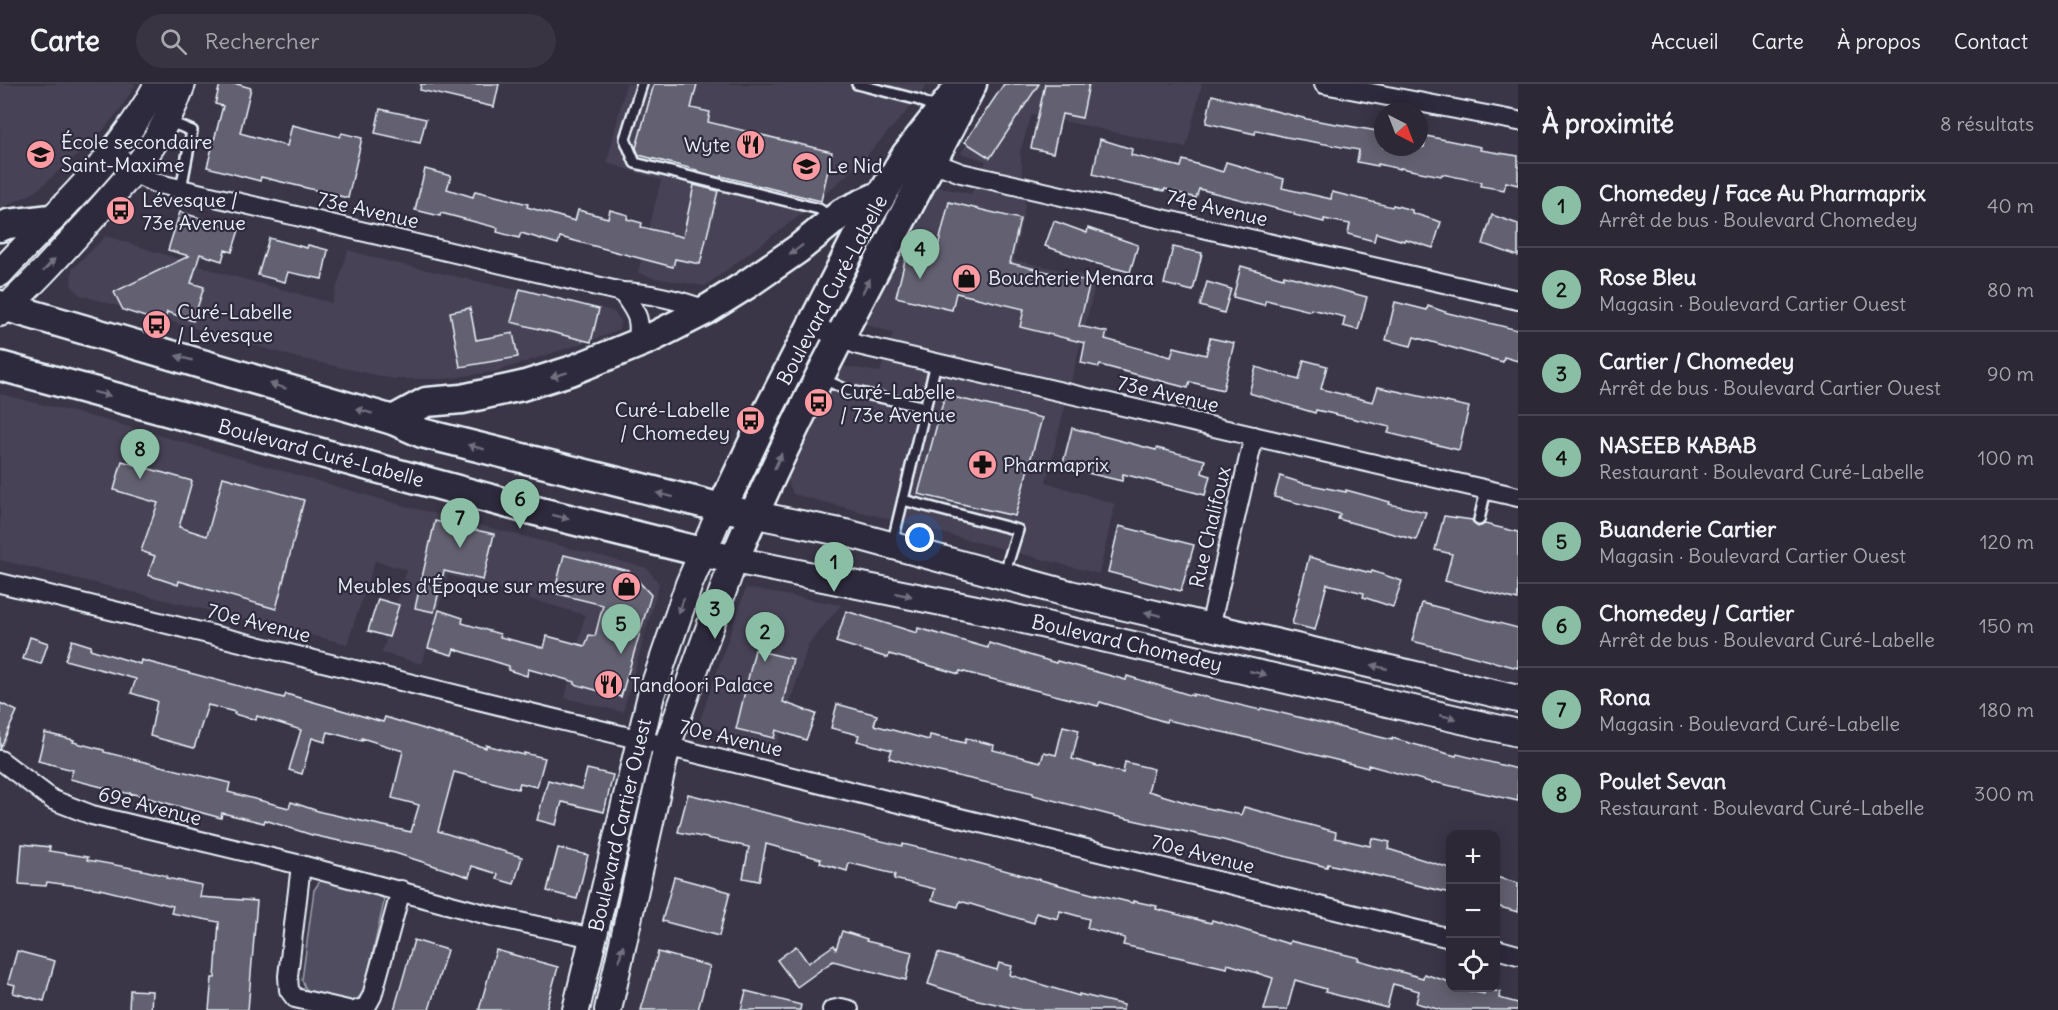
<!DOCTYPE html>
<html lang="fr">
<head>
<meta charset="utf-8">
<style>
	body { margin:0; font-family:Delius,sans-serif; background:#383442; color:#f1f3f6 }
	.controls { position:absolute; right:18px; bottom:18px; display:grid; overflow:hidden; border-radius:12px; box-shadow:0 3px 15px #0003 }
	.controls button { width:54px; height:54px; display:grid; place-items:center; padding:0; border:0; border-bottom:2px solid #484451; background:#2c2836; color:#f1f3f6; font:30px sans-serif }
	.compass { position:absolute; left:1374px; top:18px; width:54px; height:54px; border-radius:50%; background:#2c2836; box-shadow:0 3px 15px #0003; rotate:138deg }
	.you { position:absolute; left:920px; top:454px; width:21px; height:21px; margin:-15px; border:4px solid #fff; border-radius:50%; background:#1a73e8; box-shadow:0 0 0 9px #1a73e833 }
	.badge { display:grid; place-items:center; width:39px; height:39px; border-radius:50%; background:#8abfa5; color:#111; font-size:20px; font-weight:700 }
	.pin { position:absolute; translate:-50% -50px; filter:drop-shadow(0 2px 3px #0008) }
	.pin::after { content:''; position:absolute; top:32px; width:21px; height:18px; background:inherit; clip-path:polygon(0 0,100% 0,50% 100%) }
	.list { margin:0; padding:0; list-style:none }
	h2 { display:flex; justify-content:space-between; align-items:center; height:78px; margin:0; padding:0 24px; font-size:26px }
	h2 small { font-size:20px; font-weight:400; color:#a6a6ad }
	.list li { display:grid; grid-template-columns:39px 1fr auto; gap:18px; align-items:center; box-sizing:border-box; height:84px; padding:0 24px; border-top:2px solid #484451 }
	.list b { display:block; font-size:22px; white-space:nowrap }
	.list p { margin:0; font-size:20px; white-space:nowrap; color:#a6a6ad }
	.list em { font-size:20px; font-style:normal; color:#a6a6ad }
	.icon { flex:none; width:33px; height:33px; fill:none; stroke:currentColor; stroke-width:2; stroke-linecap:round; stroke-linejoin:round }
	.map { position:relative; flex:none; width:1518px; height:926px; overflow:hidden }
	header { display:flex; align-items:center; gap:36px; box-sizing:border-box; height:84px; padding:0 30px; background:#2c2836; border-bottom:2px solid #484451 }
	header strong { font-size:28px }
	nav { display:flex; gap:33px; margin-inline-start:auto; font-size:21px }
	.search { width:420px; height:54px; background:#383442; display:flex; align-items:center; gap:15px; box-sizing:border-box; padding:0 21px; border-radius:33px; color:#a6a6ad; font-size:22px }
	main { display:flex }
	aside { flex:1; background:#2c2836 }
	.map>svg:first-child { display:block }
</style>
</head>
<body>
<header>
<strong>Carte</strong>
<div class="search"><svg class="icon" aria-label="search" viewBox="0 0 24 24"><circle cx="10" cy="10" r="6"/><path d="M15 15l6 6"/></svg>Rechercher</div>
<nav><a>Accueil</a><a>Carte</a><a>À propos</a><a>Contact</a></nav>
</header>
<main>
<div class="map">
<svg width="1518" height="926" viewBox="0 0 1518 926">
	<rect width="100%" height="100%" fill="#3a3648"/>
	<filter id="ink" filterUnits="userSpaceOnUse"><feTurbulence type="fractalNoise" baseFrequency=".0167" numOctaves="2"/><feDisplacementMap in="SourceGraphic" scale="12" xChannelSelector="R" yChannelSelector="G"/><feConvolveMatrix kernelMatrix="1 2 1 2 8 2 1 2 1" color-interpolation-filters="sRGB"/></filter>
	<g filter="url(#ink)">
		<g fill="#464354">
			<path d="M0,0H136L121,24L95,56L35,108L0,125Z"/>
			<path d="M626,0H927L908,26L860,79L810,124L705,202L654,194L638,189L661,96L607,79Z"/>
			<path d="M1003,0H1202L1186,64L1032,30L1020,68L1026,116L1014,176L1097,194L1046,398L1115,420L1099,490L793,410L788,397L842,282L880,288L893,249L865,240L938,103L971,110L986,77L961,69Z"/>
			<path d="M106,152L222,189L332,219L348,166L390,178L613,227L621,237L619,245L607,251L498,287L444,295H394L298,274L80,211L71,201L72,185Z"/>
			<path d="M0,310L105,336L401,421L647,484L659,500L623,628L565,614L585,531L448,491L422,580L382,569L407,486L375,477L347,560L0,476Z"/>
			<path d="M746,504L841,521L808,561L775,667L699,639Z"/>
		</g>
		<path fill="#504e5f" stroke="#9ca0ac" stroke-width="1.5" d="M322,794L382,809L384,818L365,904C362,910 358,916 352,918C345,920 311,910 306,905C304,902 303,899 302,896L314,806Z"/>
		<g fill="#636171" stroke="#e8f1f8" stroke-width="1.5">
			<path d="M220,0H237L251,4L240,49L287,62L292,41L340,53L342,49L362,54L348,114L261,93L260,97L207,83L223,22L215,20Z"/>
			<path d="M421,0H499L494,23L420,6Z"/>
			<path d="M654,0H697L691,24L710,28L708,38L832,68L821,117L721,92V94L697,87V86L639,71L636,64Z"/>
			<path d="M1004,0H1039L990,74L965,58Z"/>
			<path d="M1045,0H1089L1082,34L1062,30L1053,69L1031,64Z"/>
			<path d="M1212,11L1307,35L1383,48V63H1424L1426,52L1481,63L1480,66L1518,72V101L1506,98L1504,106L1480,102L1481,98L1442,90L1441,92L1400,84V85L1378,80V82L1357,78L1359,66L1286,53L1256,46L1255,50L1206,39Z"/>
			<path d="M380,25L426,35L420,59L375,49Z"/>
			<path d="M1100,55L1132,65L1131,71L1181,83L1183,76L1223,88L1226,78L1284,95L1282,104L1331,115L1332,108L1392,123L1393,121L1412,126V129L1441,138L1433,164L1405,155L1404,157L1376,149L1374,157L1348,150L1350,140L1324,135V138L1294,131V129L1199,105L1196,114L1165,105L1164,107L1123,99L1093,90Z"/>
			<path d="M425,85L451,92L447,105L473,113L475,107L528,120L527,123L575,137L578,126L608,134L610,126L628,131L627,135L642,139L641,143L683,153L694,101L718,107L700,180L675,175L673,183L560,153L558,160L521,149L519,154L497,148L498,144L441,129L440,132L415,126Z"/>
			<path d="M949,118L1020,135L1010,179L1090,198L1079,242L1107,248L1105,255L1171,273L1174,263L1206,271L1210,254L1234,259L1223,306L1190,298L1188,304L1100,281L1099,283L1081,279L1085,259L1020,243L1024,225L956,209L952,226L896,213L910,156L938,163Z"/>
			<path d="M180,128L239,146L232,168L225,166L222,177L200,170L191,199L204,203L193,237L167,228L164,239L123,226L114,208L189,172L168,166Z"/>
			<path d="M1492,131L1518,140V172L1483,160Z"/>
			<path d="M1054,137L1087,149L1088,144L1138,161L1130,188L1094,179L1045,162Z"/>
			<path d="M269,154L307,164L308,161L328,166L322,195L288,188L285,198L258,191Z"/>
			<path d="M1173,163L1202,169L1193,207L1164,200Z"/>
			<path d="M1241,182L1283,194L1284,191L1367,213L1358,246L1343,242L1345,233L1311,225L1310,227L1266,216L1264,221L1233,213Z"/>
			<path d="M1207,198L1231,205L1224,229L1200,222Z"/>
			<path d="M520,205L599,225L591,258L511,238Z"/>
			<path d="M1395,218L1427,226L1428,222L1448,229L1518,246V277L1504,273L1503,278L1414,253L1411,262L1386,256Z"/>
			<path d="M470,224L476,256L513,249L518,273L460,283L450,228Z"/>
			<path d="M1304,276L1327,282L1321,305L1373,318L1378,303L1469,323L1459,366L1388,349L1390,343L1316,326L1315,329L1249,309L1256,283L1299,296Z"/>
			<path d="M945,311L1042,334L1015,432L918,410Z"/>
			<path d="M1072,344L1156,366L1157,364L1205,376L1202,389L1210,392L1205,411L1123,390L1122,397L1062,383Z"/>
			<path d="M122,377L192,397L179,443L207,452L223,393L304,416L276,525L179,497L178,501L148,491L155,472L141,467L158,419L114,406Z"/>
			<path d="M1280,392L1302,399L1346,408V406L1390,418L1389,420L1426,428L1416,456L1338,435L1340,430L1274,413Z"/>
			<path d="M1444,432L1472,436L1474,440L1478,443L1485,440L1518,448V516L1445,497L1452,470L1435,466Z"/>
			<path d="M435,437L494,450L483,496L444,487L434,528L415,524Z"/>
			<path d="M1119,442L1194,461L1181,507L1108,488Z"/>
			<path d="M564,471L629,487L651,511L621,613L574,600L575,598L528,585L527,592L508,586L509,582L454,565L452,571L428,564L439,526L463,534L462,539L500,550V553L544,564L547,552L585,562L589,551L595,552L603,521L554,509Z"/>
			<path d="M1309,473L1371,489L1372,487L1402,497L1393,523L1363,513L1364,509L1327,500L1315,546L1292,540Z"/>
			<path d="M378,515L399,521L389,553L368,547Z"/>
			<path d="M1422,519L1518,544V584L1412,557Z"/>
			<path d="M846,527L917,549L918,544L988,564L989,559L1056,579L1057,577L1126,596L1127,592L1193,612V610L1260,626L1261,624L1392,656V654L1456,672L1457,670L1518,685V717L1434,698L1433,699L1368,681V684L1236,651L1167,636L1166,638L1100,618L1098,622L960,587L959,590L889,570L888,574L836,558Z"/>
			<path d="M30,553L48,559L41,580L23,575Z"/>
			<path d="M72,556L91,562L90,565L140,580L141,576L284,614L286,610L383,638L385,633L486,664V661L524,671V669L545,674L537,703L520,699L518,705L454,688L438,747L522,773L514,800L497,795L498,790L472,782L469,793L395,769L312,751L265,736L264,739L222,729L221,734L130,709V710L70,695L73,686L38,677L45,649L74,656L73,658L104,666V668L230,699L228,708L289,724L291,718L321,728L411,748L419,721L392,714L403,667L362,654V657L328,648L325,658L312,654L302,690L289,686L301,646L257,632L256,636L234,630L235,628L208,621L194,664L150,652L157,617L131,609L136,595L65,576Z"/>
			<path d="M755,566L793,575L783,618L816,630L806,656L776,646L774,654L736,645Z"/>
			<path d="M0,619L17,627L0,665Z"/>
			<path d="M837,620L877,631L874,641L929,656L930,651L965,659L966,654L994,661L993,666L1041,678L1044,668L1056,671L1063,642L1079,646L1072,675L1123,689L1125,678L1154,685L1148,707L1198,722L1241,731L1244,723L1336,748L1335,754L1370,762L1372,754L1390,758L1388,765L1450,784V809L1328,780L1327,783L1219,755L1110,731L1033,711V709L922,684L889,674L892,666L857,657L859,651L831,644Z"/>
			<path d="M587,685L613,691L604,728L562,718L556,741L537,736L548,696L582,705Z"/>
			<path d="M688,710L902,762L903,760L945,770L1096,811V810L1133,819V817L1157,822L1156,825L1211,839L1212,836L1289,860L1290,857L1359,874L1358,876L1423,894L1424,890L1450,898V903L1484,910L1486,905L1500,908L1499,914L1518,919V926H1441L1416,919L1419,907L1393,900L1387,924L1325,908L1326,905L1295,896L1287,926H1264L1273,894L1228,880L1227,884L1123,861L1125,854L1087,844L1089,835L1060,827L1058,835L1036,829L1034,839L960,817L958,823L932,816L935,805L894,795L895,790L849,779L847,787L820,779L821,775L766,760L759,797L743,794L749,763L678,748Z"/>
			<path d="M22,760L50,763L49,767L88,773L87,776L143,786L167,792L166,794L202,801L200,813L257,817L248,926H209L212,894H215L219,838L171,829L173,822L125,810L124,811L100,805L47,798L46,802L19,800Z"/>
			<path d="M558,764L588,771L577,815L547,807Z"/>
			<path d="M674,793L730,808L719,852L662,837Z"/>
			<path d="M1496,793L1518,799V828L1496,822Z"/>
			<path d="M842,847L867,855L866,857L912,868L906,896L833,877L797,903L777,876L796,862L808,879L834,861L836,865Z"/>
			<path d="M414,856L447,866L429,926H394Z"/>
			<path d="M496,866L558,883L546,926H479Z"/>
			<path d="M17,867L55,877L44,917L13,909L15,901L8,899Z"/>
			<path d="M658,868L710,882L698,926H641Z"/>
			<path d="M938,869L997,886L999,879L1012,882L1010,891L1079,912V910L1124,921L1123,926H1022L974,915L928,900Z"/>
			<path d="M130,906L152,907L151,926H129Z"/>
			<path d="M746,907L801,921L800,926H741Z"/>
		</g>
		<g fill="none" stroke-linecap="round" stroke-linejoin="round">
			<defs>
				<g id="lane">
					<path d="M642,0L625,55L635,79L819,125L832,134"/>
					<path d="M857,0L919,16L937,25"/>
					<path d="M168,37L192,47L181,105"/>
					<path d="M821,294L847,306L925,323"/>
					<path d="M903,416L1018,446L1004,491"/>
					<path d="M1479,436L1486,406"/>
					<path d="M892,461L936,279"/>
				</g>
				<g id="street">
					<path d="M1324,0L1518,37"/>
					<path d="M115,66L133,89L155,99L622,208C651,209 679,216 706,226"/>
					<path d="M922,74L961,89L1518,216"/>
					<path d="M622,208C637,230 642,234 637,261"/>
					<path d="M811,241L858,261L1518,413"/>
					<path d="M0,499L1450,854"/>
					<path d="M1210,543L1254,352"/>
					<path d="M0,676L53,716L92,731L301,781L492,832L593,854"/>
					<path d="M301,781L288,892L289,906L295,914L348,926"/>
					<path d="M1496,865L1518,871"/>
					<path d="M357,926L366,923L372,912L401,806"/>
					<path d="M832,926L841,924L849,926"/>
				</g>
				<g id="secondary">
					<path d="M0,189C56,128 119,74 158,0"/>
					<path d="M0,229C30,203 57,173 84,143C127,95 160,63 182,0"/>
					<path d="M576,926L651,611L689,500L722,424L850,450L1070,510L1518,615"/>
					<path d="M608,926L667,662L734,476L976,525L1518,649"/>
				</g>
				<g id="primary">
					<path d="M0,143L8,140L51,135"/>
					<path d="M0,221L393,336L422,349L722,424L768,327L859,149L906,71L953,11"/>
					<path d="M0,282L524,424L734,476C803,312 892,158 972,0"/>
					<path d="M393,336L426,318L462,315L522,302L570,287L649,255L706,226L746,201L798,165L842,129L881,111"/>
				</g>
			</defs>
			<use href="#lane" stroke="#e8f1f8" stroke-width="14"/>
			<use href="#street" stroke="#e8f1f8" stroke-width="22"/>
			<use href="#secondary" stroke="#e8f1f8" stroke-width="30"/>
			<use href="#primary" stroke="#e8f1f8" stroke-width="33"/>
			<use href="#lane" stroke="#2f2a3d" stroke-width="9"/>
			<use href="#street" stroke="#2f2a3d" stroke-width="18"/>
			<use href="#secondary" stroke="#2f2a3d" stroke-width="26"/>
			<use href="#primary" stroke="#2f2a3d" stroke-width="28"/>
		</g>
		<defs><path id="oneway-solid" d="M-6-.8H1V-3.2L6.5 0L1 3.2V.8H-6Z" transform="scale(1.5)"/></defs>
		<g fill="#70707e">
			<use href="#oneway-solid" transform="translate(796 166) rotate(143)"/>
			<use href="#oneway-solid" transform="translate(49 181) rotate(-47)"/>
			<use href="#oneway-solid" transform="translate(866 202) rotate(-62)"/>
			<use href="#oneway-solid" transform="translate(184 274) rotate(-164)"/>
			<use href="#oneway-solid" transform="translate(559 291) rotate(163)"/>
			<use href="#oneway-solid" transform="translate(278 302) rotate(-163)"/>
			<use href="#oneway-solid" transform="translate(102 310) rotate(14)"/>
			<use href="#oneway-solid" transform="translate(364 327) rotate(-163)"/>
			<use href="#oneway-solid" transform="translate(476 363) rotate(-165)"/>
			<use href="#oneway-solid" transform="translate(778 377) rotate(-65)"/>
			<use href="#oneway-solid" transform="translate(665 411) rotate(-166)"/>
			<use href="#oneway-solid" transform="translate(561 433) rotate(14)"/>
			<use href="#oneway-solid" transform="translate(904 511) rotate(11)"/>
			<use href="#oneway-solid" transform="translate(681 522) rotate(110)"/>
			<use href="#oneway-solid" transform="translate(1153 530) rotate(-167)"/>
			<use href="#oneway-solid" transform="translate(1379 583) rotate(-167)"/>
			<use href="#oneway-solid" transform="translate(1258 589) rotate(13)"/>
			<use href="#oneway-solid" transform="translate(1448 633) rotate(13)"/>
			<use href="#oneway-solid" transform="translate(621 869) rotate(-77)"/>
		</g>
	</g>
	<defs>
		<symbol id="restaurant-disc" viewBox="-11 -11 22 22"><circle r="9.5" fill="#ff9aa2" stroke="#2f2a3d"/><path d="M-5-6h1v4h1v-4h1v4h1v-4h1v5L-1.5 .5V6h-2V.5L-5-1ZM5-6V6H3V1.5H1.5Q1.5-4 5-6Z" fill="#111"/></symbol>
		<symbol id="school-disc" viewBox="-11 -11 22 22"><circle r="9.5" fill="#ff9aa2" stroke="#2f2a3d"/><path d="M0-5L7-2L0 1L-7-2ZM-4 1L0 2.5L4 1V4Q0 6-4 4Z" fill="#111"/></symbol>
		<symbol id="bus-disc" viewBox="-11 -11 22 22"><circle r="9.5" fill="#ff9aa2" stroke="#2f2a3d"/><path d="M-5-6H5V4H4V6H2V4H-2V6H-4V4H-5ZM-3.5-4V0h7V-4ZM-3.5 1.2v1.5H-2V1.2ZM2 1.2v1.5H3.5V1.2Z" fill="#111"/></symbol>
		<symbol id="shop-disc" viewBox="-11 -11 22 22"><circle r="9.5" fill="#ff9aa2" stroke="#2f2a3d"/><path d="M-5-2.5h2.3a2.7 3.5 0 0 1 5.4 0H5L5.5 6h-11ZM-1.5-2.5h3a1.5 2.3 0 0 0-3 0Z" fill="#111"/></symbol>
		<symbol id="pharmacy-disc" viewBox="-11 -11 22 22"><circle r="9.5" fill="#ff9aa2" stroke="#2f2a3d"/><path d="M-2-6h4v4h4v4h-4v4h-4v-4h-4v-4h4Z" fill="#111"/></symbol>
	</defs>
	<g fill-rule="evenodd">
		<use href="#restaurant-disc" x="734" y="44" width="33" height="33"/>
		<use href="#school-disc" x="24" y="54" width="33" height="33"/>
		<use href="#school-disc" x="790" y="66" width="33" height="33"/>
		<use href="#bus-disc" x="104" y="110" width="33" height="33"/>
		<use href="#shop-disc" x="950" y="178" width="33" height="33"/>
		<use href="#bus-disc" x="140" y="224" width="33" height="33"/>
		<use href="#bus-disc" x="802" y="302" width="33" height="33"/>
		<use href="#bus-disc" x="734" y="320" width="33" height="33"/>
		<use href="#pharmacy-disc" x="966" y="364" width="33" height="33"/>
		<use href="#shop-disc" x="610" y="486" width="33" height="33"/>
		<use href="#restaurant-disc" x="592" y="584" width="33" height="33"/>
	</g>
	<g text-anchor="middle" stroke-width="4.5" stroke-linejoin="round" paint-order="stroke">
		<g font-size="20" fill="#e8f1f8" stroke="#2f2a3d" text-anchor="start">
			<text x="61" y="65">École secondaire<tspan x="61" dy="23">Saint-Maxime</tspan></text>
			<text x="730" y="68" text-anchor="end">Wyte</text>
			<text x="827" y="89">Le Nid</text>
			<text x="142" y="123">Lévesque /<tspan x="142" dy="23">73e Avenue</tspan></text>
			<text x="988" y="201">Boucherie Menara</text>
			<text x="177" y="235">Curé-Labelle<tspan x="177" dy="23">/ Lévesque</tspan></text>
			<text x="840" y="315">Curé-Labelle<tspan x="840" dy="23">/ 73e Avenue</tspan></text>
			<text x="730" y="333" text-anchor="end">Curé-Labelle<tspan x="730" dy="23">/ Chomedey</tspan></text>
			<text x="1003" y="388">Pharmaprix</text>
			<text x="605" y="509" text-anchor="end">Meubles d'Époque sur mesure</text>
			<text x="630" y="608">Tandoori Palace</text>
		</g>
		<g font-size="20" fill="#e8f1f8" stroke="#2f2a3d">
			<text transform="translate(1217 124) rotate(13)" y="7">74e Avenue</text>
			<text transform="translate(368 126) rotate(13)" y="7">73e Avenue</text>
			<text transform="translate(832 206) rotate(-62)" y="7">Boulevard Curé-Labelle</text>
			<text transform="translate(1168 310) rotate(13)" y="7">73e Avenue</text>
			<text transform="translate(321 369) rotate(15)" y="7">Boulevard Curé-Labelle</text>
			<text transform="translate(1210 443) rotate(-77)" y="7">Rue Chalifoux</text>
			<text transform="translate(259 539) rotate(14)" y="7">70e Avenue</text>
			<text transform="translate(1127 559) rotate(13)" y="7">Boulevard Chomedey</text>
			<text transform="translate(731 654) rotate(13)" y="7">70e Avenue</text>
			<text transform="translate(150 722) rotate(14)" y="7">69e Avenue</text>
			<text transform="translate(620 741) rotate(-77)" y="7">Boulevard Cartier Ouest</text>
			<text transform="translate(1203 770) rotate(14)" y="7">70e Avenue</text>
		</g>
	</g>
</svg>
<div class="controls">
<button>+</button>
<button>−</button>
<button><svg class="icon" aria-label="locate" viewBox="0 0 24 24"><circle cx="12" cy="12" r="6"/><path d="M12 2v4M12 18v4M2 12h4M18 12h4"/></svg></button>
</div>
<svg class="compass" viewBox="-18 -18 36 36"><path d="M0-13l5 13h-10z" fill="#e53935"/><path d="M0 13l5-13h-10z" fill="#a6a6ad"/></svg>
<div class="you"></div>
<div class="pin badge" style="left:834px;top:508px">1</div>
<div class="pin badge" style="left:765px;top:578px">2</div>
<div class="pin badge" style="left:715px;top:555px">3</div>
<div class="pin badge" style="left:920px;top:195px">4</div>
<div class="pin badge" style="left:621px;top:570px">5</div>
<div class="pin badge" style="left:520px;top:445px">6</div>
<div class="pin badge" style="left:460px;top:464px">7</div>
<div class="pin badge" style="left:140px;top:395px">8</div>
</div>
<aside>
<h2>À proximité<small>8 résultats</small></h2>
<ul class="list">
<li><span class="badge">1</span><div><b>Chomedey / Face Au Pharmaprix</b><p>Arrêt de bus · Boulevard Chomedey</p></div><em>40 m</em></li>
<li><span class="badge">2</span><div><b>Rose Bleu</b><p>Magasin · Boulevard Cartier Ouest</p></div><em>80 m</em></li>
<li><span class="badge">3</span><div><b>Cartier / Chomedey</b><p>Arrêt de bus · Boulevard Cartier Ouest</p></div><em>90 m</em></li>
<li><span class="badge">4</span><div><b>NASEEB KABAB</b><p>Restaurant · Boulevard Curé-Labelle</p></div><em>100 m</em></li>
<li><span class="badge">5</span><div><b>Buanderie Cartier</b><p>Magasin · Boulevard Cartier Ouest</p></div><em>120 m</em></li>
<li><span class="badge">6</span><div><b>Chomedey / Cartier</b><p>Arrêt de bus · Boulevard Curé-Labelle</p></div><em>150 m</em></li>
<li><span class="badge">7</span><div><b>Rona</b><p>Magasin · Boulevard Curé-Labelle</p></div><em>180 m</em></li>
<li><span class="badge">8</span><div><b>Poulet Sevan</b><p>Restaurant · Boulevard Curé-Labelle</p></div><em>300 m</em></li>
</ul>
</aside>
</main>
</body>
</html>
